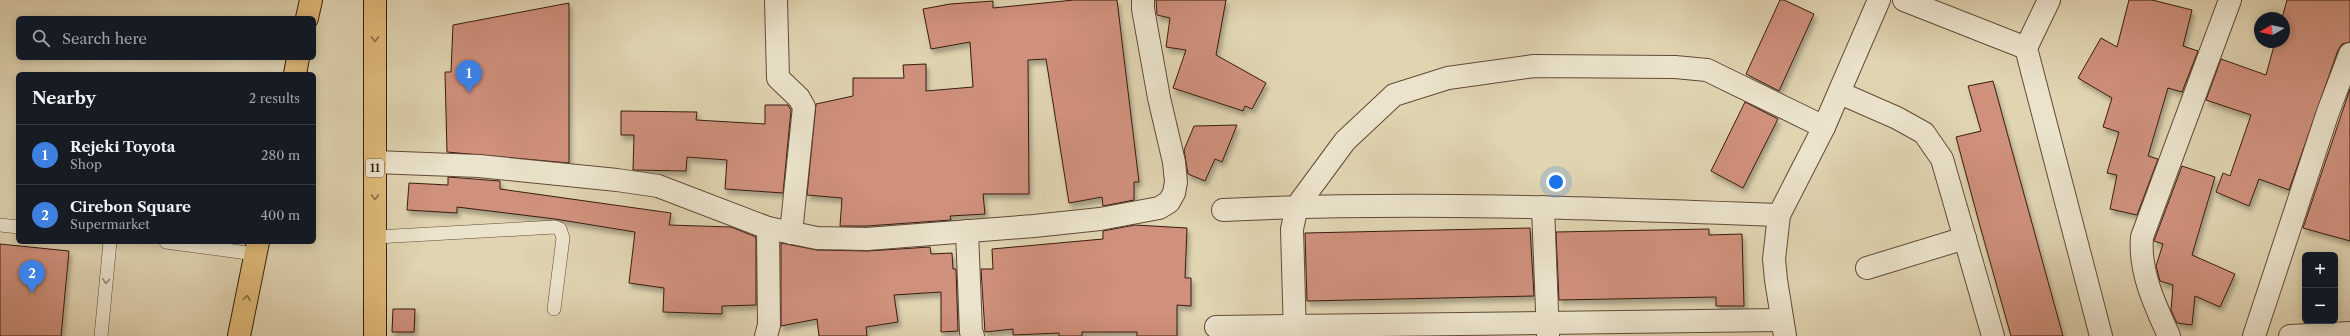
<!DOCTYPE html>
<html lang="en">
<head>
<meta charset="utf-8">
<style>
	body { margin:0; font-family:"Libre Caslon Text",serif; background:#20242c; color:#f1f3f6 }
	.controls { position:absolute; right:12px; bottom:12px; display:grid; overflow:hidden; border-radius:6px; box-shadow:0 2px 10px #0003 }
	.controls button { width:36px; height:36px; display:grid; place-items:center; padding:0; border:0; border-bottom:1px solid #363941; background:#171b24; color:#f1f3f6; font:20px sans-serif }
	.compass { position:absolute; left:2254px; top:12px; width:36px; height:36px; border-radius:50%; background:#171b24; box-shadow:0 2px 10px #0003; rotate:261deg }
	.you { position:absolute; left:1556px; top:182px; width:14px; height:14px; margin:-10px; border:3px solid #fff; border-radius:50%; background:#1a73e8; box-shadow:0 0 0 6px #1a73e833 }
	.badge { display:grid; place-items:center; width:26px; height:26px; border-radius:50%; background:#c59692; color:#fff; font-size:13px; font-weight:700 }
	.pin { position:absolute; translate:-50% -33px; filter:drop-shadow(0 1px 2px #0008) }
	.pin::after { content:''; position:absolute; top:21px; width:14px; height:12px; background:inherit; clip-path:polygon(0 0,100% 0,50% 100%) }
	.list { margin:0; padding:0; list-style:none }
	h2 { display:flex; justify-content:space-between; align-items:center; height:52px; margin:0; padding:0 16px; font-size:17px }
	h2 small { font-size:13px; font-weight:400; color:#9ea1a6 }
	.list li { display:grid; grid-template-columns:26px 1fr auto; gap:12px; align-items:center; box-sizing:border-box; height:60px; padding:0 16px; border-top:1px solid #363941 }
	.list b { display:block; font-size:15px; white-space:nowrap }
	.list p { margin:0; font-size:13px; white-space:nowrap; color:#9ea1a6 }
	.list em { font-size:13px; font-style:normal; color:#9ea1a6 }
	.icon { flex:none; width:22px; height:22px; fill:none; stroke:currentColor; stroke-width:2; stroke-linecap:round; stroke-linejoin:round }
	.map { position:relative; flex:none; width:2350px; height:336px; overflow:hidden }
	.search { position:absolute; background:#171b24; box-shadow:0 2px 10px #0003; left:16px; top:16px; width:300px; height:44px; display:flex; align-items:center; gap:10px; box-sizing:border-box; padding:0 14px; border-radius:6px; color:#9ea1a6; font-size:15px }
	.panel { position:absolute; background:#171b24; box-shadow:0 2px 10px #0003; left:16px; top:72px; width:300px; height:172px; border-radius:6px }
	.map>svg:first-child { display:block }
</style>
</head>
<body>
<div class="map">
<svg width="2350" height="336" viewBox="0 0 2350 336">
	<defs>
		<filter id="shadow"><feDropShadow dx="2.5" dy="4.5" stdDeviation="2" flood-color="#0004"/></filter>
	</defs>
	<rect width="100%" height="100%" fill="#e0d4b1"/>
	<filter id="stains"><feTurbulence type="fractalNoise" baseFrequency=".005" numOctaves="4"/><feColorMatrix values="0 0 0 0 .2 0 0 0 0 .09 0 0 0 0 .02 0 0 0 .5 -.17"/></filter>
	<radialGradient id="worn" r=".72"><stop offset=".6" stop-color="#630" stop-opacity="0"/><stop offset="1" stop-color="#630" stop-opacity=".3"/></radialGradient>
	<g fill="#cf907b" stroke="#381c0f" filter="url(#shadow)">
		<path d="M1074,0H1117L1139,182H1134V200L1103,206L1102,197L1069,203L1046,59L1028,60L1029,194H983L985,214L950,216L951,220L867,226H840L842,198L807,195L816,104L853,96V78H904L903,65L926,64V91L973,87L970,42L931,49L923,9L950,4L993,1V8Z"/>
		<path d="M1156,0H1226L1216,55L1266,83L1252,109L1245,106L1243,111L1173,88L1186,50L1166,47L1170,18L1157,15Z"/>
		<path d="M1780,0H1784L1814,14L1779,91L1746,74Z"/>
		<path d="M2129,0H2152L2192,10L2183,46L2198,51L2182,92L2168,88L2148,156L2158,159L2137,215L2110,209L2117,175L2107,173L2119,132L2103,127L2112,98L2078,78L2101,38L2117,47Z"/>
		<path d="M2287,0H2350V42L2342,44L2338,50L2289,190L2259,179L2249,206L2216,192L2223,173L2230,176L2251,115L2206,100L2221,59L2266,75L2275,42H2284V18H2282Z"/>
		<path d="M569,3V163L447,152L445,72H451L453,25Z"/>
		<path d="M1993,81L2011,147L2063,336H2011L1980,226L1956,137L1981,131L1968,86Z"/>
		<path d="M2350,89V241L2303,228Z"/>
		<path d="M1745,102L1778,119L1743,188L1711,171Z"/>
		<path d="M765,105H788L791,110L783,193L725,189L727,160L687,157L686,171L633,170L634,135H621V111L697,112L696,120L765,124Z"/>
		<path d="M1237,125L1222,162L1215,159L1205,181L1188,174L1184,150L1194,126Z"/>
		<path d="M2182,166L2215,177L2192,255L2235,274L2220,307L2195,296L2192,325L2177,323L2175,319L2171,310L2173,285L2160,281L2156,266L2163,244L2154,241Z"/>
		<path d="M448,177L500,181V189L671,213L669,225L731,227L756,237V305L722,306V314L663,312L664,288L629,283L635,232L555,219L457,207V213L407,210L409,183L448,185Z"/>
		<path d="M1135,225L1187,228L1185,278H1191V306L1177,305V336H1137V332H1082V336H1059V333L1013,335V329L985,332L981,269H993L992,249L1103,239V231Z"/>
		<path d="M1530,228L1534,296L1307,301L1305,233Z"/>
		<path d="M1709,229V235L1742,234L1744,306H1716V297L1559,300L1556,232Z"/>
		<path d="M781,243L817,250L868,251L930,247L931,254L952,253L953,269H956L958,331L941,332V292L894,295L898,322L866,327L867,336H819L817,319L781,326Z"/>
		<path d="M0,244L69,251L61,336H0Z"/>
		<path d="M393,309H415L414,332H392Z"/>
	</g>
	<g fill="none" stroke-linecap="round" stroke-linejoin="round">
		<defs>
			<g id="service">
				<path d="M0,225L18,227"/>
				<path d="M376,237L555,227L560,229L563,238L554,309"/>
				<path d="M166,242L255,254"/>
				<path d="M101,336L110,242"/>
			</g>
			<g id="minor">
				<path d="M776,0L778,78L799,98L804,107L791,233"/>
				<path d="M1904,0L2026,48"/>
				<path d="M2049,0L2026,48L2101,336"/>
				<path d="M1840,93L1897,118L1924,133L1942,159L1993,336"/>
				<path d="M375,162L479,166L617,180L658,186L768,228L817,238L867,239L1034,226L1100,219L1159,208L1169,202L1174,193L1176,182L1174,162L1159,98L1143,9V0"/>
				<path d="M1543,207L1548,336"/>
				<path d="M1223,210C1408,201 1593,208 1779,215"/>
				<path d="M967,231L971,332L973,336"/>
				<path d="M1867,268L1965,238"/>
				<path d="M1216,327L1782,320"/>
				<path d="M766,336L769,325L768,228"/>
				<path d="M1295,336L1292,229L1297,206L1345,141L1394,95L1448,78L1534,66L1675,67L1707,70L1824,127"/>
				<path d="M1785,336L1776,280L1774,259L1779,215L1824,127L1879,0"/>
				<path d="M2169,336C2155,305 2139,272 2142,237L2230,0"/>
				<path d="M2254,336L2328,112L2350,54"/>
				<path d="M2290,336L2350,333"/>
			</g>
			<g id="trunk">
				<path d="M375,0V336"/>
				<path d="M307,18L311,0"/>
				<path d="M295,74L298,58"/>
				<path d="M239,336L258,242"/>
			</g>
		</defs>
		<use href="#service" stroke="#624a38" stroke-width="14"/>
		<use href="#minor" stroke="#624a38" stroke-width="24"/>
		<use href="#trunk" stroke="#381c0f" stroke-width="24"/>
		<use href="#service" stroke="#ebe3cc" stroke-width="13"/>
		<use href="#minor" stroke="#ebe3cc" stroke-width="22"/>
		<use href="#trunk" stroke="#e0ba78" stroke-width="22"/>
	</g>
	<defs><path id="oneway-chevron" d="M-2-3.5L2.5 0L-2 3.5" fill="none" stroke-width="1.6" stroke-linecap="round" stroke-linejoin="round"/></defs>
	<g stroke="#8c6b44">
		<use href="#oneway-chevron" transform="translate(375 39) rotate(90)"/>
		<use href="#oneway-chevron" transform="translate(375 197) rotate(90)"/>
		<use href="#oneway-chevron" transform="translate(247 298) rotate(-79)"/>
	</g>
	<use stroke="#9a8977" href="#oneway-chevron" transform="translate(106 281) rotate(96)"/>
	<g text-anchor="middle" stroke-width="3" stroke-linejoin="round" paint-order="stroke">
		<rect fill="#ebe3cc" stroke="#6e5848" stroke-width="1" x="366" y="159" width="18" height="18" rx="3"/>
		<g font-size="11" font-weight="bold" fill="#381c0f">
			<text x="375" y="172">11</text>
		</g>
	</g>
	<rect width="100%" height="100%" filter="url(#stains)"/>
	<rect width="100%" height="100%" fill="url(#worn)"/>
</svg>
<div class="controls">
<button>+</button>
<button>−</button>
</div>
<svg class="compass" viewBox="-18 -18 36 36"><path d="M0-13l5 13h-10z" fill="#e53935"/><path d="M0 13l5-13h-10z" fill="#9ea1a6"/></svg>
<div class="you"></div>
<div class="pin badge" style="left:469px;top:93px;background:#3f7fe0">1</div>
<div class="pin badge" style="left:32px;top:293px;background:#3f7fe0">2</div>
<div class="search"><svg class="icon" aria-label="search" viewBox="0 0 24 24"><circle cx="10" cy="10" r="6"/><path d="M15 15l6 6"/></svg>Search here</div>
<section class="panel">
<h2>Nearby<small>2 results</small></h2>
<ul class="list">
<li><span class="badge" style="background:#3f7fe0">1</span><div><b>Rejeki Toyota</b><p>Shop</p></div><em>280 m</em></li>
<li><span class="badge" style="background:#3f7fe0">2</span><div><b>Cirebon Square</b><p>Supermarket</p></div><em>400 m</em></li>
</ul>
</section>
</div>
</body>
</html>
